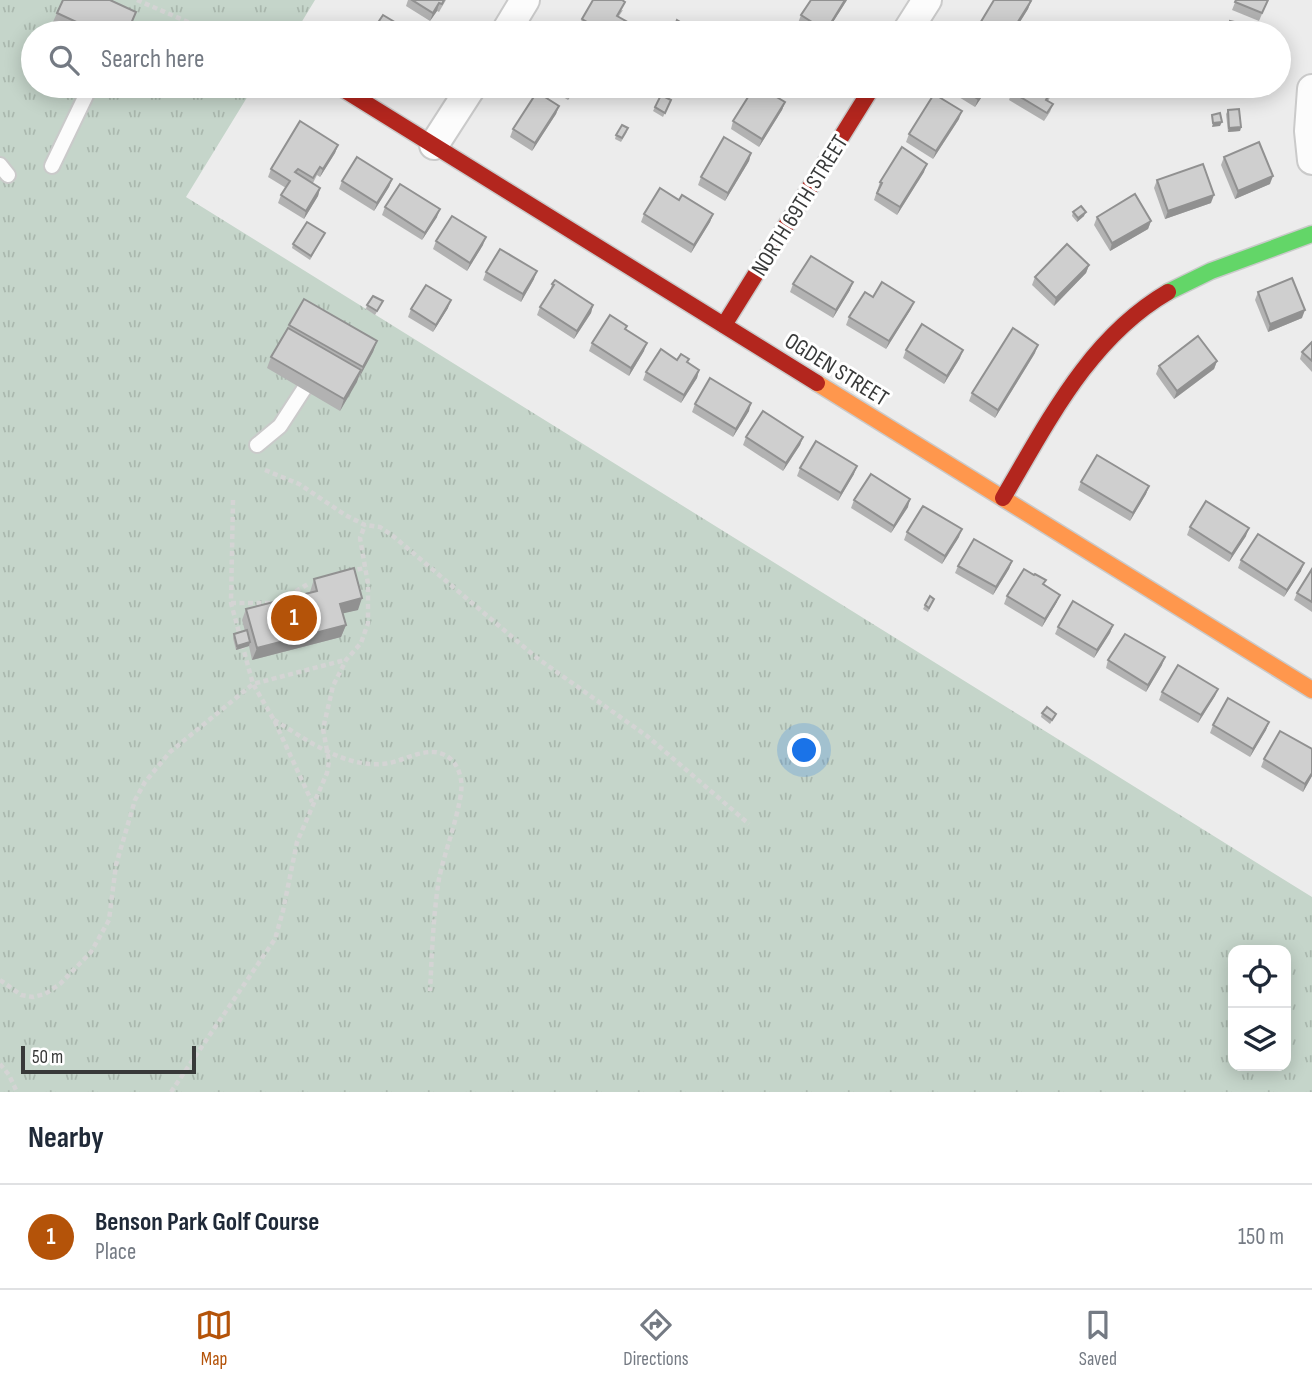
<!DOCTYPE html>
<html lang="en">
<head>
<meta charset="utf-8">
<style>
	body { margin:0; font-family:"Sofia Sans Condensed",sans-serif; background:#f2f2f3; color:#1f2937 }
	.controls { position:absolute; right:21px; bottom:21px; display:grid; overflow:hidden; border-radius:14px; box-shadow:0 4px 18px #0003 }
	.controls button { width:63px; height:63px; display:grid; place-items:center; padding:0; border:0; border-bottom:2px solid #e0e1e3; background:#fff; color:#1f2937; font:35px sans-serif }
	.scale { position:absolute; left:21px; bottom:18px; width:175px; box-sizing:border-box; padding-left:7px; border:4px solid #383939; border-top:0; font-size:19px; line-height:24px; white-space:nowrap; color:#383939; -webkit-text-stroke:5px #fff; paint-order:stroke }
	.you { position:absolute; left:805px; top:751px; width:24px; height:24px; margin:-18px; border:5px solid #fff; border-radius:50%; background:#1a73e8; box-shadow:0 0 0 10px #1a73e833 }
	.badge { display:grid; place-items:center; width:46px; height:46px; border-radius:50%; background:#b45309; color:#fff; font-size:23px; font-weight:700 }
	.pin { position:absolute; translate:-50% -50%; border:4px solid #fff; box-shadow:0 2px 7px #0006 }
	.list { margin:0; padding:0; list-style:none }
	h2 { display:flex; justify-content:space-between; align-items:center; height:91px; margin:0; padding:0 28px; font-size:30px }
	h2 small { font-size:23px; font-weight:400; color:#747a83 }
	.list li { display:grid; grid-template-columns:46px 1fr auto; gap:21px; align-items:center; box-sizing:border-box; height:105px; padding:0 28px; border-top:2px solid #e0e1e3 }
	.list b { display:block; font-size:26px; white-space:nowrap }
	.list p { margin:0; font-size:23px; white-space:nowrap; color:#747a83 }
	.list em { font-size:23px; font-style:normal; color:#747a83 }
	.icon { flex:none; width:38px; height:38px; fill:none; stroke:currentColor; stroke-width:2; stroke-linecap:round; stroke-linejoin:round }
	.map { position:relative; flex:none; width:1312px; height:1092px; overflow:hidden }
	.search { position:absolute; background:#fff; box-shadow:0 4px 18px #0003; left:21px; right:21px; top:21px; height:77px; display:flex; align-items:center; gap:18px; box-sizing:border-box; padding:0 24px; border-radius:38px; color:#747a83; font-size:26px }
	.sheet { height:196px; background:#fff }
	nav { display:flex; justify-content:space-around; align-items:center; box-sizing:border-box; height:98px; border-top:2px solid #e0e1e3; background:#fff; font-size:19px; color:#747a83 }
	nav a { display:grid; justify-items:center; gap:4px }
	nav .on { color:#b45309 }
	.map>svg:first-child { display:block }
</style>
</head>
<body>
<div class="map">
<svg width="1312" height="1092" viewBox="0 0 1312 1092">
	<defs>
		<pattern id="grass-tufts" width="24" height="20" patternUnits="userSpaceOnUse" patternTransform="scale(1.75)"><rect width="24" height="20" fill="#c5d5ca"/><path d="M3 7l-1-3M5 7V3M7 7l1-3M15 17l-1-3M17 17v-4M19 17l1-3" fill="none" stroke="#aab8ae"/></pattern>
	</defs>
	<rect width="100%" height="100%" fill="#ececec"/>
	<path fill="url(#grass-tufts)" fill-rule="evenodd" d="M0,0H315L295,33H33V86H254L186,197L1312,897V1092H0ZM1233,950H1286V1066H1233Z"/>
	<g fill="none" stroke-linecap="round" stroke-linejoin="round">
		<defs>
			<g id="lane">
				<path d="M0,165L8,175"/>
				<path d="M52,166L90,87"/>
				<path d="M257,445L280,426L304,389"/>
			</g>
			<g id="street">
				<path d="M505,33L525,0"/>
				<path d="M906,33L927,0"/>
				<path d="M1312,89L1309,131L1312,160"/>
				<path d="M434,145L472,86"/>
			</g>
			<path id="fast" d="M1168,292L1211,271L1312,234"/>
			<path id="slow" d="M817,383L1312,690"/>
			<g id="jam">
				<path d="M338,86L817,383"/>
				<path d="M724,325L873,86"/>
				<path d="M1003,498C1048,422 1089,338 1168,292"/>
			</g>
		</defs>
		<use href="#lane" stroke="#cacaca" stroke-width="18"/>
		<use href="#street" stroke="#cacaca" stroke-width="32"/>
		<use href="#fast" stroke="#cacaca" stroke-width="19"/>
		<use href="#slow" stroke="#cacaca" stroke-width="19"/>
		<use href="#jam" stroke="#cacaca" stroke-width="19"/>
		<g stroke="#d4d4d4" stroke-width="4.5" stroke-dasharray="5 3.5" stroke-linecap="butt">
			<path d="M137,0L190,23L203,33"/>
			<path d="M105,90C114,93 123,91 131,86"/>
			<path d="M265,470L299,484L347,516L365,525L380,527L393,536L537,658L647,736L749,824"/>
			<path d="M233,500L231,603L240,636"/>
			<path d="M349,571L366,568"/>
			<path d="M281,600L308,584"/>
			<path d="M231,603H272"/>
			<path d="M242,644L253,684L274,720L312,802"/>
			<path d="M274,720C306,739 342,767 382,764C399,763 417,751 434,752C450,753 459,766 461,780C465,799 443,856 439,879C433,916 432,954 430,991"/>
			<path d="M0,980L21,995L33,997L45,994L60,984L91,952L109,920L116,865L135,800L145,782L170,752L253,684L345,660"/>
			<path d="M0,1064L9,1075L17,1092"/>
			<path d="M171,1092L275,939L283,911L297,842L327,773L329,761L323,729L333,686L346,660L361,643L368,623V584L360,538L365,525"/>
		</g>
		<use href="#lane" stroke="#fcfcfc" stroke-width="14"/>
		<use href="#street" stroke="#fcfcfc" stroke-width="28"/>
		<use href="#fast" stroke="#63d668" stroke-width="16"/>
		<use href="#slow" stroke="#ff974d" stroke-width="16"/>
		<use href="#jam" stroke="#b3261e" stroke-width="16"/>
	</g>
	<g fill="#b2b2b2">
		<path d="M408,0H446L439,12L437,11L430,21L406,6Z"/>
		<path d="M847,0L826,33H814L798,23L801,15Z"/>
		<path d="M1236,0H1268L1259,21L1232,10Z"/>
		<path d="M1031,1L1028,9L1013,33H976L979,25Z"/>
		<path d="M623,10L619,16L628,33H590L579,27L582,19Z"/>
		<path d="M136,12L128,33H71L52,24L57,13Z"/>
		<path d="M675,25L684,29L681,33L673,29Z"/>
		<path d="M545,86H577L568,100Z"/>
		<path d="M779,86H795L791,93Z"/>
		<path d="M941,86H989L975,107Z"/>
		<path d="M1012,92L1052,94L1048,101L1053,104L1050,112L1044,121L1009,100Z"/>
		<path d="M671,100L663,117L653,111L655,107Z"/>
		<path d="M785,102L782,110L759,147L731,129L733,121Z"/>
		<path d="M559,106L556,114L532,151L510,137L513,129Z"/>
		<path d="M1228,110L1241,127L1240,131L1228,132L1226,114Z"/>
		<path d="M959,119L933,159L906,142L909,134Z"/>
		<path d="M627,132L621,142L615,139L616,135Z"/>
		<path d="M338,145L335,153L320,177L317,175L313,183L320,188L318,196L304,219L278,203L281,195L286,188L268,177L271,169Z"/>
		<path d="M751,153L749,161L725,201L698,185L701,177Z"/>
		<path d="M1224,157L1270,184L1235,199L1221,165Z"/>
		<path d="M924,172L897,215L874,200L880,182Z"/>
		<path d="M392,179L389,187L374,211L339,189L342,181Z"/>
		<path d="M1157,180L1211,203L1165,219L1154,188Z"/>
		<path d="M679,200L713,214L710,222L691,253L641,222L644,214Z"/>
		<path d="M385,207L437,217L422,240L382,215Z"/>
		<path d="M1073,212L1084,216L1077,222L1072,216Z"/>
		<path d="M1097,217L1151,221L1148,229L1110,251L1094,225Z"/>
		<path d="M325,233L310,260L292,248L293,244Z"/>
		<path d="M436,241L483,245L467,271L433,249Z"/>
		<path d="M1089,265L1086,273L1054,306L1032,285L1035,277Z"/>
		<path d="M486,272L534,279L521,302L483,280Z"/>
		<path d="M552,284L593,305L591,313L574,339L537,315L540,307L550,292Z"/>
		<path d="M793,284L850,290L833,318L790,292Z"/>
		<path d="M1258,292L1302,318L1268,332L1255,300Z"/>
		<path d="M873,297L911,309L886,349L846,325L849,317Z"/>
		<path d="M367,305H381L375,315L366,309Z"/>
		<path d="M448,308L433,332L408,317L411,309Z"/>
		<path d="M289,325L377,341L373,352L340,411L267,368L271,357Z"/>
		<path d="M626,330L644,351L629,376L589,351L592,343Z"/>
		<path d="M1312,342V372L1300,359L1302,352Z"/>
		<path d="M906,350L960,358L944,384L903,358Z"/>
		<path d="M1035,353L995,418L969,401L972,393Z"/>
		<path d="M677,360L688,363L699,370L697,378L681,403L643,380L646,372Z"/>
		<path d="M1217,361L1214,369L1174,399L1156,374L1159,366Z"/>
		<path d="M695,404L749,411L733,437L692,412Z"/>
		<path d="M746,437H803L800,445L783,471L743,445Z"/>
		<path d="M800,468L854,474L838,501L797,476Z"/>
		<path d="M1081,482L1149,486L1146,494L1130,521L1078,490Z"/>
		<path d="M854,500L908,507L891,533L851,508Z"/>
		<path d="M1190,527L1246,536L1229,562L1187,535Z"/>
		<path d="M907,532L959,537L942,564L904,540Z"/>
		<path d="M1241,560L1301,571L1284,597L1238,568Z"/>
		<path d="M1012,561L1009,569L993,595L955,573L958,566Z"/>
		<path d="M1312,569V612L1294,600L1297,593Z"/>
		<path d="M314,579L358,610L342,613L346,625L341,637L252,660L249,646L236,650L233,638L234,634L245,631L242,620L246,609L310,592Z"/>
		<path d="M1044,585L1057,602L1042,627L1004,604L1007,596Z"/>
		<path d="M934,599L928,612L923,609L925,605Z"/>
		<path d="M1113,625L1110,633L1094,658L1055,634L1058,627Z"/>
		<path d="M1108,660L1162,665L1146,692L1106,668Z"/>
		<path d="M1218,689L1215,696L1198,723L1159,700L1162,692Z"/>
		<path d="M1042,713L1056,714L1050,724L1041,717Z"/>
		<path d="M1269,722L1266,730L1250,757L1210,733L1213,725Z"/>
		<path d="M1264,759L1312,776L1303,792L1261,767Z"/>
	</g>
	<g fill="#919191">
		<path d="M845,0H847L826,33H825Z"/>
		<path d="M1031,1L1028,9L1013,33H1011Z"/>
		<path d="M439,3L437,11L430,21L433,13Z"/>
		<path d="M575,86H577L568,100L571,92Z"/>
		<path d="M987,86H989L975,107L978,99Z"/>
		<path d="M785,102L782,110L759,147L762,139Z"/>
		<path d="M559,106L556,114L532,151L535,143Z"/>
		<path d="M962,111L959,119L933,159L936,151Z"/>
		<path d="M1222,122L1220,126L1212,127L1213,123Z"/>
		<path d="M1241,127L1240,131L1228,132L1229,128Z"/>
		<path d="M338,145L335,153L320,177L323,169Z"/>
		<path d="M751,153L749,161L725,201L728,193Z"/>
		<path d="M927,164L924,172L897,215L900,207Z"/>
		<path d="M1273,176L1270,184L1235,199L1238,191Z"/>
		<path d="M392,179L389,187L374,211L377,203Z"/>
		<path d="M320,188L318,196L304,219L306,211Z"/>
		<path d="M1214,195L1211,203L1165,219L1168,211Z"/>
		<path d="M440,209L437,217L422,240L425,233Z"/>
		<path d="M1086,212L1084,216L1077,222L1078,218Z"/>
		<path d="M713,214L710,222L691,253L694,245Z"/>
		<path d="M1151,221L1148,229L1110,251L1112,243Z"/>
		<path d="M486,237L483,245L467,271L470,263Z"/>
		<path d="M1089,265L1086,273L1054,306L1056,298Z"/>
		<path d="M537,271L534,279L521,302L523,294Z"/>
		<path d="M853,282L850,290L833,318L836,310Z"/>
		<path d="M451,300L448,308L433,332L436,325Z"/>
		<path d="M914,302L911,309L886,349L889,341Z"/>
		<path d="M593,305L591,313L574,339L577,331Z"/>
		<path d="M1305,310L1302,318L1268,332L1270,324Z"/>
		<path d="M377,341L373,352L359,378L363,367Z"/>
		<path d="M647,343L644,351L629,376L631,368Z"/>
		<path d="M1038,345L1035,353L995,418L998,410Z"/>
		<path d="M963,350L960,358L944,384L947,376Z"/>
		<path d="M1217,361L1214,369L1174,399L1177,391Z"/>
		<path d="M361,370L357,382L340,411L344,399Z"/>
		<path d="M699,370L697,378L681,403L684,395Z"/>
		<path d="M751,403L749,411L733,437L736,429Z"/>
		<path d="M803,437L800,445L783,471L786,463Z"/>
		<path d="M857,466L854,474L838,501L841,493Z"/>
		<path d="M1149,486L1146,494L1130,521L1133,513Z"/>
		<path d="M910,499L908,507L891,533L894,526Z"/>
		<path d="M1249,528L1246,536L1229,562L1232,554Z"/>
		<path d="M962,529L959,537L942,564L945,556Z"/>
		<path d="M1012,561L1009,569L993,595L996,587Z"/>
		<path d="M1304,563L1301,571L1284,597L1287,590Z"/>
		<path d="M1060,595L1057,602L1042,627L1045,619Z"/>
		<path d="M362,598L358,610L336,615L340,604Z"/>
		<path d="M346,625L341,637L252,660L257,648Z"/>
		<path d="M1113,625L1110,633L1094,658L1097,650Z"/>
		<path d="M250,642L249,646L236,650L237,646Z"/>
		<path d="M1165,657L1162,665L1146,692L1148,685Z"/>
		<path d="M1218,689L1215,696L1198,723L1201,715Z"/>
		<path d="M1269,722L1266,730L1250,757L1253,749Z"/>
		<path d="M1312,773V776L1303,792L1305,784Z"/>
	</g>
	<g fill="#cfcfcf" stroke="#919191" stroke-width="2">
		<path d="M63,0H110L136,12L127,33H100L57,13Z"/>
		<path d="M412,0H444L442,4L439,3L433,13Z"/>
		<path d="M593,0H622L625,2L617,16L631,24L627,32L628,33H612L608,31L606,33L582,19Z"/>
		<path d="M811,0H845L826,31L801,15Z"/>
		<path d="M994,0H1029L1031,1L1011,33H992L979,25Z"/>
		<path d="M1236,0H1268L1262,13L1235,2Z"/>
		<path d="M383,15L413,33H371Z"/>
		<path d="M677,20L685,25L682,30L675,25Z"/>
		<path d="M1230,21L1257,27L1255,33H1228Z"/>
		<path d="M561,86H575L571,92Z"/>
		<path d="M755,86H758L785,102L762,139L733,121Z"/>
		<path d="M956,86H987L978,99Z"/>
		<path d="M1016,86H1054L1046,100L1053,104L1047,113L1012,92Z"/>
		<path d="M537,92L559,106L535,143L513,129Z"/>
		<path d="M934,94L962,111L936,151L909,134Z"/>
		<path d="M661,95L671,100L665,113L655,107Z"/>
		<path d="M1239,109L1241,127L1229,128L1228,110Z"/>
		<path d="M1220,113L1222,122L1213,123L1212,115Z"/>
		<path d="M300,121L338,145L323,169L320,167L313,178L298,169L295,172L320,188L306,211L281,195L290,181L271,169Z"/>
		<path d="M622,125L628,128L622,138L616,135Z"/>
		<path d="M724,137L751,153L728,193L701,177Z"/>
		<path d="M1259,142L1273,176L1238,191L1224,157Z"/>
		<path d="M902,147L927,164L900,207L877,193L882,183L880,182Z"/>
		<path d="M357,157L392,179L377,203L342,181Z"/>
		<path d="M1203,164L1214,195L1168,211L1157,180Z"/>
		<path d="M400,184L440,209L425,233L385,207Z"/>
		<path d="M660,188L679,200L682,195L713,214L694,245L644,214Z"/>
		<path d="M1135,194L1151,221L1112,243L1097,217Z"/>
		<path d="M1081,206L1086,212L1078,218L1073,212Z"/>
		<path d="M452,216L486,237L470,263L436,241Z"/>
		<path d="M307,222L325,233L311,256L293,244Z"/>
		<path d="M1067,244L1089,265L1056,298L1035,277Z"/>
		<path d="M500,249L537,271L523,294L486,272Z"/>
		<path d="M811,256L853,282L836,310L793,284Z"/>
		<path d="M1292,278L1305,310L1270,324L1258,292Z"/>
		<path d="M555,280L593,305L577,331L540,307L554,285L552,284Z"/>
		<path d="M882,282L914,302L889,341L849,317L865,292L873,297Z"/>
		<path d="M426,285L451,300L436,325L411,309Z"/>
		<path d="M373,296L383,301L377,311L367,305Z"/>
		<path d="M304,299L377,341L363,367L289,325Z"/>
		<path d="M610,315L627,326L625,329L647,343L631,368L592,343Z"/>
		<path d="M922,324L963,350L947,376L906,350Z"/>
		<path d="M288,328L361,370L344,399L271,357Z"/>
		<path d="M1013,328L1038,345L998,410L972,393Z"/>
		<path d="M1198,336L1217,361L1177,391L1159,366Z"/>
		<path d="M1312,342V361L1302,352Z"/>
		<path d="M661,349L677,360L681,354L689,359L687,362L699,370L684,395L646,372Z"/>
		<path d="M710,378L751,403L736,429L695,404Z"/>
		<path d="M763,411L803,437L786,463L746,437Z"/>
		<path d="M816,441L857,466L841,493L800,468Z"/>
		<path d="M1097,455L1149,486L1133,513L1081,482Z"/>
		<path d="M871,474L910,499L894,526L854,500Z"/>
		<path d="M1206,501L1249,528L1232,554L1190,527Z"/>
		<path d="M923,506L962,529L945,556L907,532Z"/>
		<path d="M1258,534L1304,563L1287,590L1241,560Z"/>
		<path d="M974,539L1012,561L996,587L958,566Z"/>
		<path d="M354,568L362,598L340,604L346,625L257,648L246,609L317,591L314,579Z"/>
		<path d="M1024,569L1034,575L1035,574L1046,580L1043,584L1060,595L1045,619L1007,596Z"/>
		<path d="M1312,569V602L1297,593Z"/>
		<path d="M930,596L934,599L929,608L925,605Z"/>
		<path d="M1073,601L1113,625L1097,650L1058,627Z"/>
		<path d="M247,630L250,642L237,646L234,634Z"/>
		<path d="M1125,634L1165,657L1148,685L1108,660Z"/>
		<path d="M1178,665L1218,689L1201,715L1162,692Z"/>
		<path d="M1228,698L1269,722L1253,749L1213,725Z"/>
		<path d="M1047,707L1056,714L1052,720L1042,713Z"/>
		<path d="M1280,731L1312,749V773L1305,784L1264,759Z"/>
	</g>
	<g text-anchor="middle" stroke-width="6" stroke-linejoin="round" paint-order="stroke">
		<g font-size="23" fill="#383939" stroke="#fff">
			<text transform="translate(799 205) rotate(-58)" y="8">NORTH 69TH STREET</text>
			<text transform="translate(837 369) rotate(32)" y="8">OGDEN STREET</text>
		</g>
	</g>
</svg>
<div class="controls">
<button><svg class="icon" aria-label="locate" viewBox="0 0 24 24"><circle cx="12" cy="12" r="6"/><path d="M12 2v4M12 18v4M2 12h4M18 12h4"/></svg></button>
<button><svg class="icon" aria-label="layers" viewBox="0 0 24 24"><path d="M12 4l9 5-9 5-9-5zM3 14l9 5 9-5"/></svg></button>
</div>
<div class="scale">50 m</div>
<div class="you"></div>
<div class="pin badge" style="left:294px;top:618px">1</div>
<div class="search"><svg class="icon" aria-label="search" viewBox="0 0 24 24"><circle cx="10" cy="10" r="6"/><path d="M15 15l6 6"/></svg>Search here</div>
</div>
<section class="sheet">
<h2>Nearby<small></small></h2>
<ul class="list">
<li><span class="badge">1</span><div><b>Benson Park Golf Course</b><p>Place</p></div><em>150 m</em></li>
</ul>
</section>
<nav>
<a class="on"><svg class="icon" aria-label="map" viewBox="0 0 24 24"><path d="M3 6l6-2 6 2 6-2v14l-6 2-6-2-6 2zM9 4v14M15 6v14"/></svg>Map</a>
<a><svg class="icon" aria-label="directions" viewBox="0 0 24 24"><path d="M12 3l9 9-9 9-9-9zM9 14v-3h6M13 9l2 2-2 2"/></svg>Directions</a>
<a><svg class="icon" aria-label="saved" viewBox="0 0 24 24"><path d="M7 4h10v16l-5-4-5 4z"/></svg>Saved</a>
</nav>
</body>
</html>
